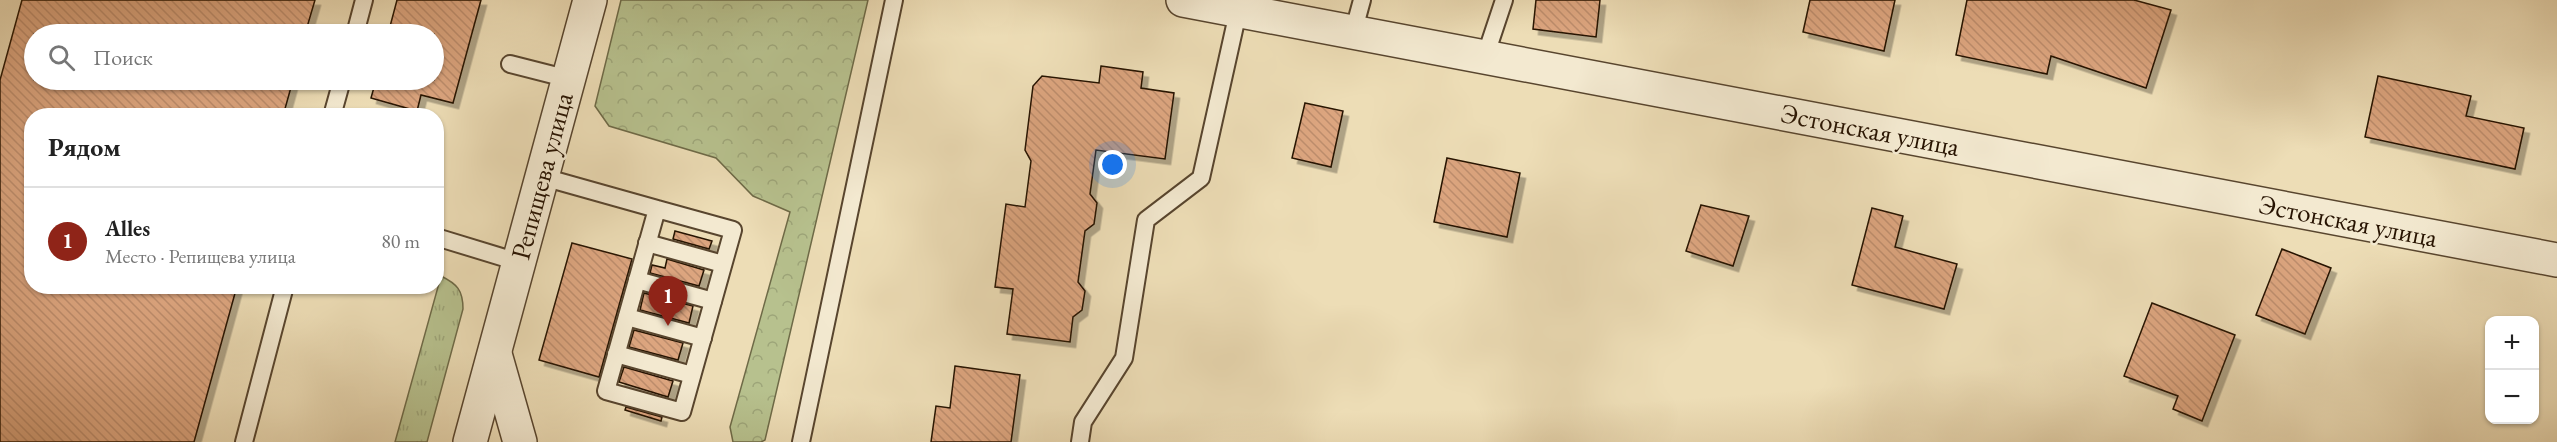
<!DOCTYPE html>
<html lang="ru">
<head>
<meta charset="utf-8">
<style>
	body { margin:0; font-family:"EB Garamond",serif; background:#f6f6f6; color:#222 }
	.controls { position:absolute; right:18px; bottom:18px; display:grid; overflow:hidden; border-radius:12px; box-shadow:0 2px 4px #0004 }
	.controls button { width:54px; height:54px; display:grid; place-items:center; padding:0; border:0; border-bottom:2px solid #e0e0e0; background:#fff; color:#222; font:30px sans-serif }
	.you { position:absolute; left:1113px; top:165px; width:21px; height:21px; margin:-15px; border:4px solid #fff; border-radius:50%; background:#1a73e8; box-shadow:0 0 0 9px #1a73e833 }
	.badge { display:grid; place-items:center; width:39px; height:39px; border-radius:50%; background:#8f2418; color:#fff; font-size:20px; font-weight:700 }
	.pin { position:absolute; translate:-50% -50px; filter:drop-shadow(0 2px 3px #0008) }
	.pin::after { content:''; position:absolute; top:32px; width:21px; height:18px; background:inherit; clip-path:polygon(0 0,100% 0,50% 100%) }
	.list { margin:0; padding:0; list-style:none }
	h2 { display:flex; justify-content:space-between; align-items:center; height:78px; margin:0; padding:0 24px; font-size:26px }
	h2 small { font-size:20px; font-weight:400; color:#767676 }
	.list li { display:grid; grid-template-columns:39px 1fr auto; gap:18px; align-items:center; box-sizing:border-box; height:108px; padding:0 24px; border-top:2px solid #e0e0e0 }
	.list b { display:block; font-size:22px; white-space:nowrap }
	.list p { margin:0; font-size:20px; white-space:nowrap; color:#767676 }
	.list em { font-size:20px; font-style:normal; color:#767676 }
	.icon { flex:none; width:33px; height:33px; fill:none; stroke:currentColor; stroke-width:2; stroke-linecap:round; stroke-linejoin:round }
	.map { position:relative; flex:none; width:2557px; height:442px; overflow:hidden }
	.search { position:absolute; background:#fff; box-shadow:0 2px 4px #0004; left:24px; top:24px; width:420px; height:66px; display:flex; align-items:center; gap:15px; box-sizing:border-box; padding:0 21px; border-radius:33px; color:#767676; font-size:22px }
	.panel { position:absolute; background:#fff; box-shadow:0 2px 4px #0004; left:24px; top:108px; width:420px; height:186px; border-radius:24px }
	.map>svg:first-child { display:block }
</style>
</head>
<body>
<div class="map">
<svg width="2557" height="442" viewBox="0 0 2557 442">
	<defs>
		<pattern id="grass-tufts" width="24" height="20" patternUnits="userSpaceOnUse" patternTransform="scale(1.5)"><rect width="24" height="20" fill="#b7c18e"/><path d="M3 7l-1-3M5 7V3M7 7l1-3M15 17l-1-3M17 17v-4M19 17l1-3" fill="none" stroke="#9da579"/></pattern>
		<pattern id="forest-crowns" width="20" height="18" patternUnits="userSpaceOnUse" patternTransform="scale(1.5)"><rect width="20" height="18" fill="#b7c18e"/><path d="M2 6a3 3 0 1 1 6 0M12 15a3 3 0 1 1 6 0" fill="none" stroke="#9da579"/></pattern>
		<pattern id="building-back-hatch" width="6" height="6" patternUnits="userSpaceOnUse" patternTransform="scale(1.5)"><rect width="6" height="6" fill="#dca57f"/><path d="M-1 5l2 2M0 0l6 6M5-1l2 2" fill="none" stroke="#bd8d6c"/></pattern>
		<filter id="shadow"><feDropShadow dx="5.5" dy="5.5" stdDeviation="0" flood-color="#0004"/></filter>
	</defs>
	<rect width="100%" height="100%" fill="#edddb6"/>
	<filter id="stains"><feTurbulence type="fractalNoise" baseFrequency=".00333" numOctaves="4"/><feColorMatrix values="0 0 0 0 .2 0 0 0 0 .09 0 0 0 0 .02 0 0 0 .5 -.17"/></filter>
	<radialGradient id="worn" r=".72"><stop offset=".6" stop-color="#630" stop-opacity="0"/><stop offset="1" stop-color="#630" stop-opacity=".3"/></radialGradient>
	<path fill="url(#grass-tufts)" stroke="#6e6a47" stroke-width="1.5" d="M441,276C457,284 463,290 463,309L427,442H395Z"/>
	<path fill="url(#forest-crowns)" stroke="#6e6a47" stroke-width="1.5" d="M621,0H868L765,440L761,442H733L730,427L790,212L753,196L716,158L609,126L595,106Z"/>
	<g fill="url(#building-back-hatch)" stroke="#261200" stroke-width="1.5" filter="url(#shadow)">
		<path d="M22,0H315L305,34H34V80H293L283,116H32V286H237L194,442H0V80Z"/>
		<path d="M397,0H481L453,103L421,95L417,111L371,98L376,80H434V34H388Z"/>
		<path d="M1536,0H1600L1596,37L1533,29Z"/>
		<path d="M1810,0H1895L1884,51L1803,32Z"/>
		<path d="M1967,0H2134L2171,10L2146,88L2051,56L2047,74L1956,55Z"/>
		<path d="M1101,66L1143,72L1141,88L1174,93L1165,159L1096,150L1090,194L1097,203L1094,224L1085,231L1078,282L1085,291L1082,310L1073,317L1070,342L1007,334L1013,289L995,287L1006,204L1025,207L1031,161L1025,150L1033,86L1042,76L1099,83Z"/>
		<path d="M2378,76L2471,96L2466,116L2524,128L2515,169L2365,137Z"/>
		<path d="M1305,103L1343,111L1331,167L1292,158Z"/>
		<path d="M1447,158L1520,173L1507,237L1434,222Z"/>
		<path d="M1701,205L1749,216L1733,266L1686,251Z"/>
		<path d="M1872,208L1903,216L1895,247L1957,264L1944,309L1852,285Z"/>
		<path d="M675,231L712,241L709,249L673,239Z"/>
		<path d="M572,243L632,259L599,377L539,360Z"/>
		<path d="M2282,249L2331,268L2305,334L2256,315Z"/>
		<path d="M667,259L704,270L699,286L650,273L652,265L665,268Z"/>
		<path d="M644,293L693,306L689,323L640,310Z"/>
		<path d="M2152,303L2235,335L2202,421L2173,409L2178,396L2124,376Z"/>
		<path d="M634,330L683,343L678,360L629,347Z"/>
		<path d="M955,366L1020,375L1011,442H931L936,406L950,408Z"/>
		<path d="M624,367L673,381L668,397L619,382Z"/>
		<path d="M626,407L662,417L661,421L625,410Z"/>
	</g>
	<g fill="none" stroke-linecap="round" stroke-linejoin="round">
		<defs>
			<g id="lane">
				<path d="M1353,33L1362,0"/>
				<path d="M355,34L364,0"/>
				<path d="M1485,57L1504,0"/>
				<path d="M510,64L569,79"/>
				<path d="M332,116L342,80"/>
				<path d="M543,177L657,209L606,391L682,412L733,230L657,209"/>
				<path d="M436,237L518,262"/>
				<path d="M647,243L723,264"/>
				<path d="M637,280L713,301"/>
				<path d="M627,317L703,338"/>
				<path d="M616,354L692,375"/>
				<path d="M244,442L285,286"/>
				<path d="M801,442L894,0"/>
				<path d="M1080,442L1083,422L1124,358L1146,220L1201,178L1238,12"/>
			</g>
			<g id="street">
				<path d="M1183,0L2557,260"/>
				<path d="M495,354L520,442"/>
				<path d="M470,442L590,0"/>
			</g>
		</defs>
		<use href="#lane" stroke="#58452e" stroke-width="20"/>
		<use href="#street" stroke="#58452e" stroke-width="36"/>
		<use href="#lane" stroke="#f3e9d0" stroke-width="16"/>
		<use href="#street" stroke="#f3e9d0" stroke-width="33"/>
	</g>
	<g text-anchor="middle" stroke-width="5" stroke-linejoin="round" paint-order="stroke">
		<g font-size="27" fill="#261200" stroke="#f3e9d0">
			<text transform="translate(1870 130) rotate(11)" y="9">Эстонская улица</text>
			<text transform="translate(542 176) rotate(-75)" y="9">Репищева улица</text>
			<text transform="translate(2348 221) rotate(11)" y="9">Эстонская улица</text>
		</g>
	</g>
	<rect width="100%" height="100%" filter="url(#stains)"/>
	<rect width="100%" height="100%" fill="url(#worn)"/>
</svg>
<div class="controls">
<button>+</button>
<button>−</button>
</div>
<div class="you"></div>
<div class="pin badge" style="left:668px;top:326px">1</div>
<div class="search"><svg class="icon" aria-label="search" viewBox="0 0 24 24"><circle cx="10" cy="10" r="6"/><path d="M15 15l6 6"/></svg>Поиск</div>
<section class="panel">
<h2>Рядом<small></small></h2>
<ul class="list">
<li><span class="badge">1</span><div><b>Alles</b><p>Место · Репищева улица</p></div><em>80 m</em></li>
</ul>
</section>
</div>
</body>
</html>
